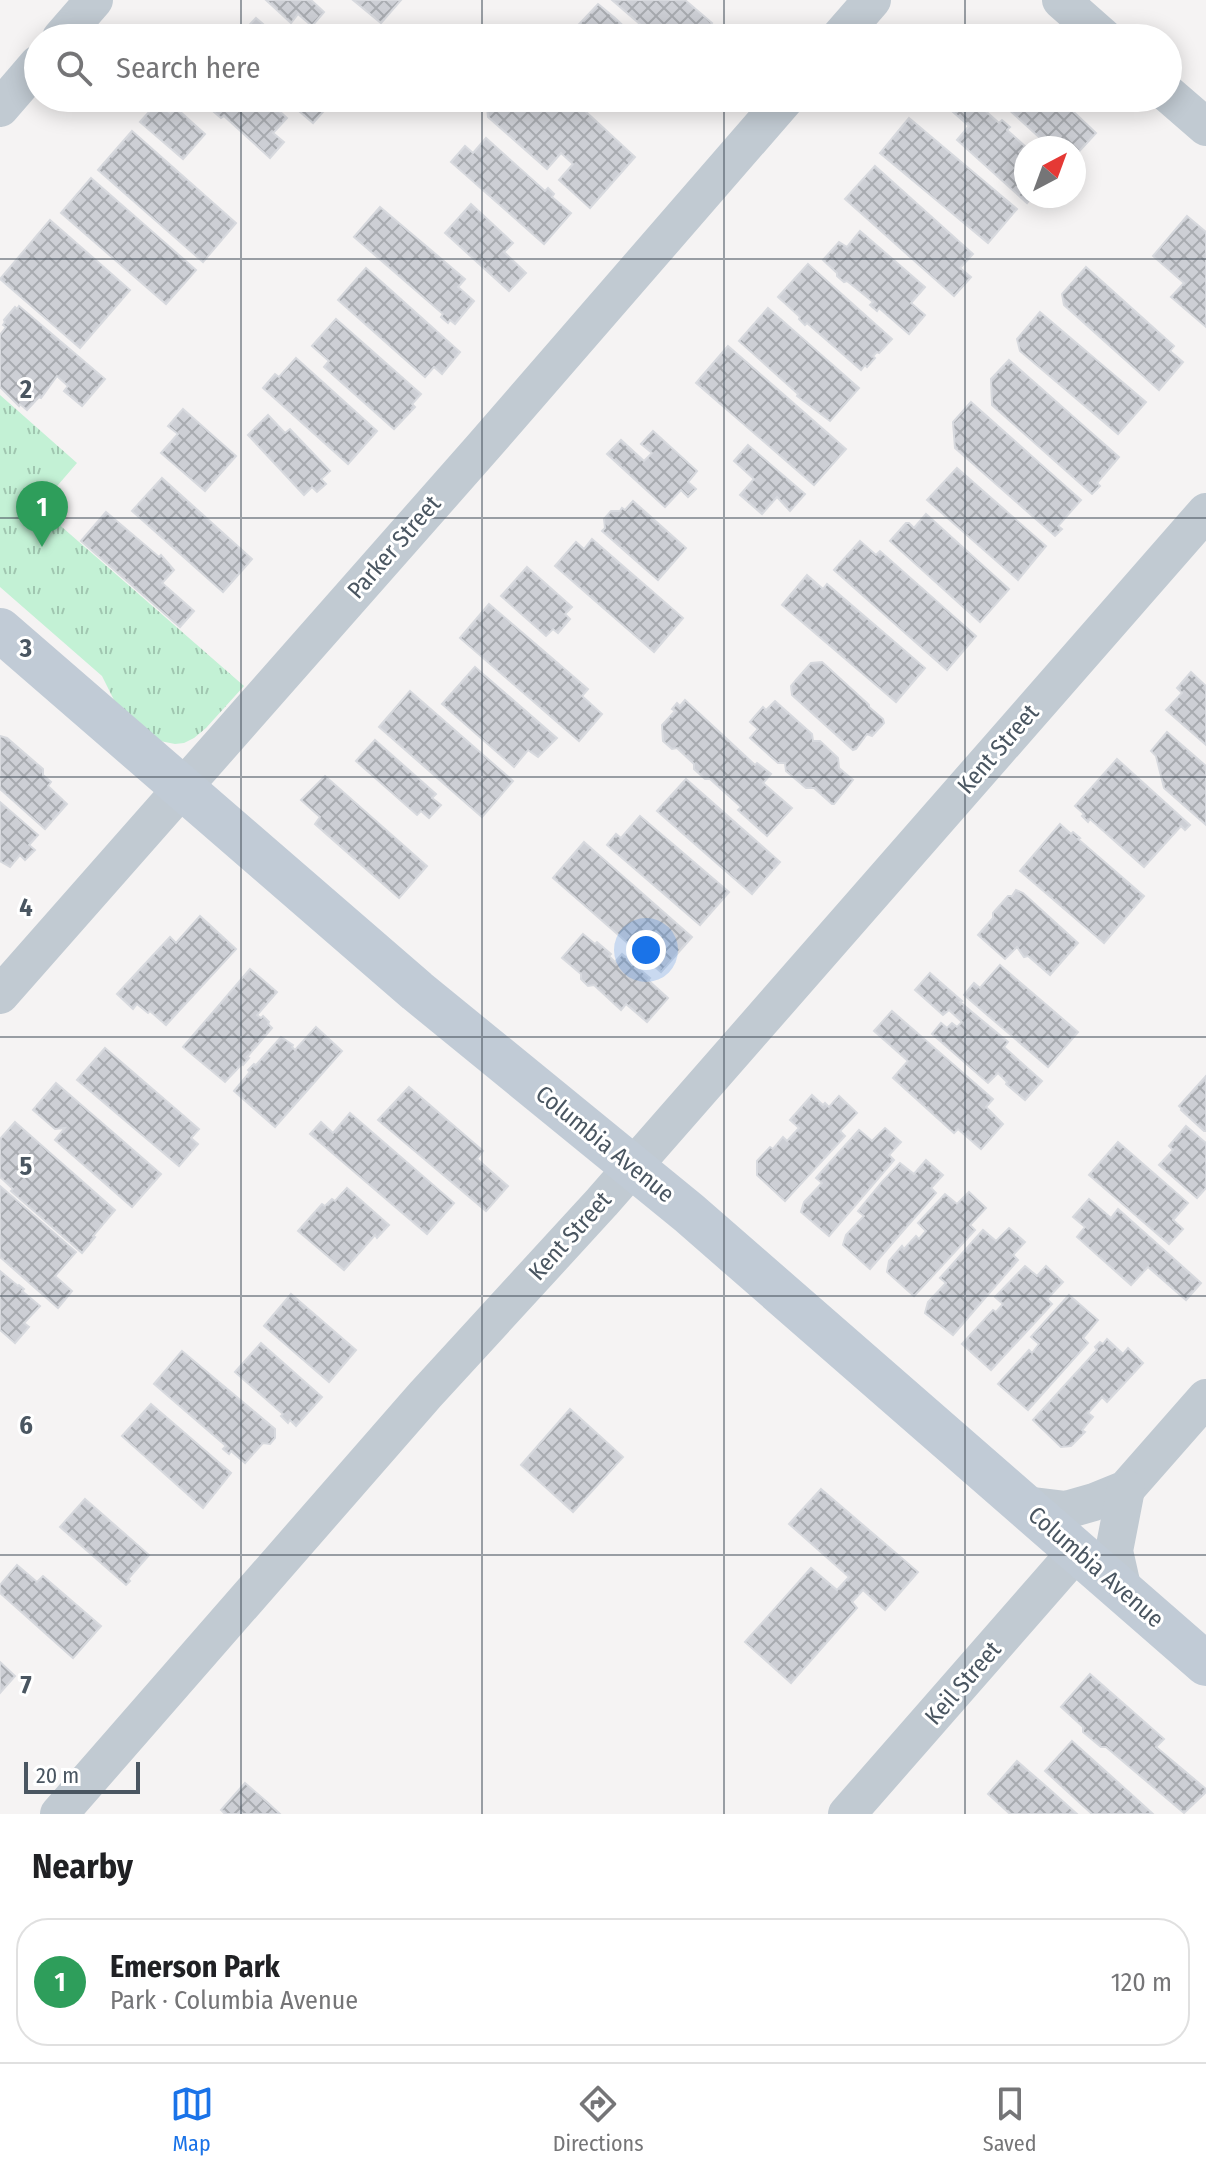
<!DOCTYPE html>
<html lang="en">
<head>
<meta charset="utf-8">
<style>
	body { margin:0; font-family:"Fira Sans Condensed",sans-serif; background:#f2f2f2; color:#202124 }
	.compass { position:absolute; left:1014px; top:136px; width:72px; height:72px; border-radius:50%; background:#fff; box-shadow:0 4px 20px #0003; rotate:41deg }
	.scale { position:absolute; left:24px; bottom:20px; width:116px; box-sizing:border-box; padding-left:8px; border:4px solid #4a5661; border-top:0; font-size:22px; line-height:28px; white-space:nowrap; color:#4a5661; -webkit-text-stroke:6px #fff; paint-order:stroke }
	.you { position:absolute; left:646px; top:950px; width:28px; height:28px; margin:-20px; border:6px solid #fff; border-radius:50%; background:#1a73e8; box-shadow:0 0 0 12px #1a73e833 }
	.badge { display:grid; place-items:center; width:52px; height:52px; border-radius:50%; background:#1a73e8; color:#fff; font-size:26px; font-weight:700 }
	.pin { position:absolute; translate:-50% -66px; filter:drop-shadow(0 2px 4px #0008) }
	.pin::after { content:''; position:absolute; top:42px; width:28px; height:24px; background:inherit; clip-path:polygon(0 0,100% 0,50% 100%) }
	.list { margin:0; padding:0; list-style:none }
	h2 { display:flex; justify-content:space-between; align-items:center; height:104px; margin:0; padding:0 32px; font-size:34px }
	h2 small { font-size:26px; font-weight:400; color:#757577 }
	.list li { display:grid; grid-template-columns:52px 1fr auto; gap:24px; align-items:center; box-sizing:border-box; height:128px; margin:0 16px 16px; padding:0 16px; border:2px solid #e0e0e0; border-radius:32px }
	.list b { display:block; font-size:30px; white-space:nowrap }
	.list p { margin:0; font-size:26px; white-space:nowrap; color:#757577 }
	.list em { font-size:26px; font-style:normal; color:#757577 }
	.icon { flex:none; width:44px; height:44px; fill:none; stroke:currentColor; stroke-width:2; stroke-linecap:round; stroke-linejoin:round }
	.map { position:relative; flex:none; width:1206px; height:1814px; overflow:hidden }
	.search { position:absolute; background:#fff; box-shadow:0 4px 20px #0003; left:24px; right:24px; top:24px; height:88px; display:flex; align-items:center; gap:20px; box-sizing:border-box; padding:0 28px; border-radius:44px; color:#757577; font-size:30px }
	.sheet { height:248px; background:#fff }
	nav { display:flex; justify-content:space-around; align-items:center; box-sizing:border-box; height:112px; border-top:2px solid #e0e0e0; background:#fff; font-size:22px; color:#757577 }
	nav a { display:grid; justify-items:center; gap:4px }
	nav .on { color:#1a73e8 }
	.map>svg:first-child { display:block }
</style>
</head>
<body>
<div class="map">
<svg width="1206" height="1814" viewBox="0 0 1206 1814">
	<defs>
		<pattern id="park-tufts" width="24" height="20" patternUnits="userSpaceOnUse" patternTransform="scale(2)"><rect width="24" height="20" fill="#c3f1d5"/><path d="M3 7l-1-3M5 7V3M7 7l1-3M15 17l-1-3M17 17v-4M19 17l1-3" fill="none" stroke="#a0c6b0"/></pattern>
		<pattern id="building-cross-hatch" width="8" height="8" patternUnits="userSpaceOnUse" patternTransform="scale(2)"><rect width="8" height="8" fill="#cdcfd5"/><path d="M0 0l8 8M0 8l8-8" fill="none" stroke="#a8abb0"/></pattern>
	</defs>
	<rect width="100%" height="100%" fill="#f5f3f3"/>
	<path fill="url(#park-tufts)" d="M0,395L77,463L39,507L244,686L206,728L194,738L184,743L175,744L160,741L116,704L102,676L0,587Z"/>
	<g fill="url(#building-cross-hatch)" stroke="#d7d9de" stroke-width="2">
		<path d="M266,0H311L324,12L312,26L298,14L291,23Z"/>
		<path d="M353,0H401L381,23Z"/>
		<path d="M612,0H685L712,23L699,38H656Z"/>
		<path d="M598,4L615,18L636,38L567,37Z"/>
		<path d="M256,18L270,30L279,38H237Z"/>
		<path d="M205,98H265L287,118L273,133L284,142L270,158L224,116L221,118L213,111L216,109Z"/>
		<path d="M284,98H324L331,103L313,123Z"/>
		<path d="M495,98H571L635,157L590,208L559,180L573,164L561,153L547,169L488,117L487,107Z"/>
		<path d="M632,98H652L643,108Z"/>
		<path d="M951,98H971L999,123L1002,120L1010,127L1007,130L1027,148L1026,196H1033L1027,203L957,140L969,126L945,105Z"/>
		<path d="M996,98H1059L1096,133L1074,157V148H1051Z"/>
		<path d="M158,102L171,114L176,108L205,134L183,159L140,122Z"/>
		<path d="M909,118L1017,209L988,243L880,153Z"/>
		<path d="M132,131L236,223L203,262L98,170Z"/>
		<path d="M486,138L545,191L548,188L554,194L552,197L571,213L544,244L451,162L465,146L473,153Z"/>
		<path d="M875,166L973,254L960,268L971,277L954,296L845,199Z"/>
		<path d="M91,178L196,270L166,304L61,213Z"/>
		<path d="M471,204L513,243L504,252L526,273L509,291L445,233Z"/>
		<path d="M380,207L465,279L458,287L474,301L455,324L450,320L448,323L441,317L443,314L354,237Z"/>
		<path d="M1187,216L1206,232V327L1171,297L1184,283L1153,256Z"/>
		<path d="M50,220L130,290L80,348L0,279Z"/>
		<path d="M860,231L925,287L911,303L925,315L909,334L879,308L877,311L870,305L873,302L847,281L844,282L837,276V273L823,260L839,242L847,247Z"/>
		<path d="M808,264L892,339L879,353L877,352L873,356L875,358L867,367L865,365L861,370L807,323L805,325L799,319L800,317L778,297Z"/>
		<path d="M1086,267L1174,346L1170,351L1183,362L1159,390L1064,305L1062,294Z"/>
		<path d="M366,268L460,352L442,374L434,367L425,377L338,300Z"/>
		<path d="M19,306L105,379L82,406L64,391L68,386L57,376L41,398L39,397L27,410L20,404L19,406L0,387V335L6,327L3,325L5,322L4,320L15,307L17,309Z"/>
		<path d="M768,308L859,388L830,421L797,396L798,394L739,341Z"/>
		<path d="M1040,312L1146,402L1118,434L1020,351L1017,339Z"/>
		<path d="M336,319L421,394L412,404L415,407L394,429L324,367L329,361L312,346Z"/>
		<path d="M728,346L846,449L814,485L696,383Z"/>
		<path d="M296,358L377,431L348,464L263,388L275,374L279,377Z"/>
		<path d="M1009,360L1119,457L1097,483L1100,486L1092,494L992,405L991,379Z"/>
		<path d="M971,402L1081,500L1058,526L1062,529L1055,536L955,448L953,422Z"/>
		<path d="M183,409L236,456L205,491L161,453L178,434L168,426Z"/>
		<path d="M268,415L285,433L290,429L330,471L321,479L326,484L317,492L312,487L304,495L248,435Z"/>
		<path d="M653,431L697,471L688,482L696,489L688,497L681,490L665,507L607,454L621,440L644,461L652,453L641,444Z"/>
		<path d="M748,445L805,494L790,511L777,497L762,514L740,495L754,479L734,461Z"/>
		<path d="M957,468L1046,546L1018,580L927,500Z"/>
		<path d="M162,478L252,559L223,592L132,511Z"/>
		<path d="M633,501L686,548L658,580L602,531L605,528L604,519L611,511H620L622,508L625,510Z"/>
		<path d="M106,512L159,557L161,555L174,570L162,583L194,611L180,627L81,541Z"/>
		<path d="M926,514L1009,589L980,622L890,541L906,523H909L914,528Z"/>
		<path d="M592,539L683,618L654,652L555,566L576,542L584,549Z"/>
		<path d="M860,541L876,555L880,551L976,636L947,670L834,570Z"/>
		<path d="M527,567L572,607L565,614L570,619L558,633L553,629L546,636L501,596Z"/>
		<path d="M807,575L823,589L827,584L925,668L896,702L782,605Z"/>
		<path d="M489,604L588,689L582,696L602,714L579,741L460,638Z"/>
		<path d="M822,662L869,705V707L883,719L884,723L872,736L867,734L856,749L853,750L792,695L791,686L796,680L811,663Z"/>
		<path d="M475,667L557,738L538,757L528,750L514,767L442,704Z"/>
		<path d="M1191,672L1206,686V745L1166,710L1182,693L1177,688Z"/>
		<path d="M410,691L513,781L482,817L379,727Z"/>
		<path d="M685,700L755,765L757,763L771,774L763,783L792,808L767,836L738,810L741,807L710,779H705L694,769V764L677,748L672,749L663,741L662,725L675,711L672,709L677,703L680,706Z"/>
		<path d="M775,701L812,734L813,741H820L838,758L839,768L853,780L834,804H832L814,788H806L786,771L785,763H778L750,738L758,729L750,722L763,707L766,710Z"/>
		<path d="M1167,732L1206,766V825L1164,788L1156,756L1151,751Z"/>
		<path d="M0,736L7,738L43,769V775L51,782L48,786L67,804L45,829L0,789Z"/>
		<path d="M375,740L436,794L432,798L441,805L429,818L421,811L417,815L356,761Z"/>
		<path d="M1117,759L1190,825L1185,830L1181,826L1144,867L1090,819L1088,822L1082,816L1084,814L1075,806Z"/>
		<path d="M325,776L427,866L399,898L315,824L320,817L301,800Z"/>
		<path d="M686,779L780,862L752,894L657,811Z"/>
		<path d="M0,802L38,835L29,845L35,850L25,860L20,855L10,867L0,861Z"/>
		<path d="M640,816L729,892L700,925L607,845L616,834L621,838Z"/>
		<path d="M1060,824L1071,834L1073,832L1080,838L1078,839L1144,896L1104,943L1020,871Z"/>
		<path d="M584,842L692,937L661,972L553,878Z"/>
		<path d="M1016,890L1023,893L1078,943L1050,975L1028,956L1024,957L1017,947L1005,959L978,935L993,918V913L1008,896H1012Z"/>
		<path d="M200,916L236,949L166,1025L150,1011L148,1013L137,1004L133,1009L117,994L170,937L176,943Z"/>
		<path d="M583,934L595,944L597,942L611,954L609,956L615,962L622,954L650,978L648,980L668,998L647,1022L626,1004L621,1010L594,985L588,986L581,979V974L562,958Z"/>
		<path d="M1000,965L1078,1032L1048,1067L964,995L974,983L980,988Z"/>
		<path d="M250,969L277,992L257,1015L261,1018L263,1016L269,1022L268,1024L272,1028L247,1057L249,1058L243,1065L242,1064L225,1082L183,1047Z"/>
		<path d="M930,973L962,1001L960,1002L1008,1042L1004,1047L1042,1081L1025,1100L1006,1084L1007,1082L998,1073L988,1083L932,1034L941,1023L947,1028L952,1023L957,1027L962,1022L949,1010L943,1015L915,990Z"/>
		<path d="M892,1011L993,1099L986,1107L1003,1124L981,1149L958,1129L954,1133L893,1078L908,1061L874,1031Z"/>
		<path d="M316,1027L342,1051L275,1127L234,1091L250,1072L248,1070L254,1064L256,1065L281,1037L293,1045L292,1047L295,1050Z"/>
		<path d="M105,1048L199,1129L191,1138L198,1144L179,1166L77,1080Z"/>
		<path d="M1206,1076V1131H1204L1181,1110L1182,1109L1179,1106Z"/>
		<path d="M56,1083L161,1174L132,1207L55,1140L65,1128L55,1129L33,1110Z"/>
		<path d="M409,1087L483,1151L477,1159L508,1186L486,1211L378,1120Z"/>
		<path d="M812,1095L823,1105L825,1103L829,1107L839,1096L857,1113L840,1131L845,1136L785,1201L757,1175V1161L770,1147L773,1149L783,1137L787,1141L799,1128L790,1120Z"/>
		<path d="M350,1113L454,1203L427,1234L310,1134L321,1122L333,1133Z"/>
		<path d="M15,1122L115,1210L93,1236L95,1237L82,1253L11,1191L13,1189L0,1177V1139Z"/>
		<path d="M1186,1126L1206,1143V1188L1197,1198L1159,1165L1173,1150L1169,1146Z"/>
		<path d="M885,1128L901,1142L889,1155L894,1160L829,1236L801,1212L804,1202L822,1183L816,1178L859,1130L872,1141Z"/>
		<path d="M1118,1142L1188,1203L1173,1220L1183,1229L1169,1244L1089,1175Z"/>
		<path d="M926,1160L943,1175L931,1188L936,1193L870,1269L843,1245L846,1235L864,1216L858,1211L882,1182L900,1163L914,1174Z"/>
		<path d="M0,1186L76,1252L55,1276L72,1291L58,1308L0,1257Z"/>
		<path d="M347,1188L389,1225L377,1238L375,1235L344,1270L298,1231L322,1204L325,1206L332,1199L335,1201Z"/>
		<path d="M969,1192L986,1208L970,1225L975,1230L914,1296L887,1272L889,1261L902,1246L904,1249L916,1236L919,1239L926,1231L918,1223L945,1194L957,1204Z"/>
		<path d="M1089,1199L1111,1218L1118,1209L1201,1283L1186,1300L1148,1267L1131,1285L1077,1237L1085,1227L1073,1217Z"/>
		<path d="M1009,1228L1025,1242L1013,1255L1018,1260L953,1335L925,1313L928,1302L946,1283L940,1278L983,1230L996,1241Z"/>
		<path d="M1025,1266L1037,1276L1046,1266L1063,1282L1047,1299L1052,1304L991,1370L962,1344L993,1310L996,1312L1003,1304L995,1297Z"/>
		<path d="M0,1271L18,1286L19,1285L24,1289L22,1291L40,1306L24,1323L29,1327L15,1343L0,1330Z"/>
		<path d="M291,1294L356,1350L329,1382L264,1326Z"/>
		<path d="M1069,1295L1098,1320L1083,1338L1088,1343L1028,1410L998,1384L1029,1350L1032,1353L1039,1344L1031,1337Z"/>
		<path d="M1107,1339L1123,1354L1128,1348L1143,1363L1107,1402L1102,1397L1088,1413L1093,1417L1082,1430L1085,1432L1071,1446L1061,1447L1033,1420L1097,1350L1095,1347L1100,1342L1103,1344Z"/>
		<path d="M261,1343L322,1397L296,1426L290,1420L288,1423L281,1416L283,1414L235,1372Z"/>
		<path d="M182,1351L275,1429V1438L270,1444L263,1443L245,1463L231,1451L229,1454L223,1449L226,1446L154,1384Z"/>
		<path d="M151,1404L231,1473L203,1508L122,1436Z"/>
		<path d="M570,1409L623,1457L573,1512L521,1465Z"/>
		<path d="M821,1489L918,1572L885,1610L863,1590L852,1602L857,1608L791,1683L745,1642L811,1568L837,1590L849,1577L789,1524Z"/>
		<path d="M85,1499L149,1555L128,1579L130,1581L126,1585L60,1527Z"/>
		<path d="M17,1565L37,1582L43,1576L101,1626L73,1658L0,1593V1585Z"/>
		<path d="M0,1662L15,1676L0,1693Z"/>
		<path d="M1090,1674L1164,1739L1156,1747L1206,1789V1792L1184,1813L1106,1747H1101L1083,1732V1727L1061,1707Z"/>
		<path d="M1072,1741L1131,1794L1153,1814H1092L1045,1771Z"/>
		<path d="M1017,1761L1048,1788L1077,1814H1010L988,1794Z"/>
		<path d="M245,1783L267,1802L280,1814H225L221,1810Z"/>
	</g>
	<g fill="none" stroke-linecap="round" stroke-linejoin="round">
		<g stroke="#c1cad2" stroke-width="38">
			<path d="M1061,0L1104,38"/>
			<path d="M61,38L94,0"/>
			<path d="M839,38L872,0"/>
			<path d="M1168,94L1206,127"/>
			<path d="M0,108L38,64"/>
			<path d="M0,995L483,447L786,98"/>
			<path d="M1025,1505L1066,1510L1094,1502L1126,1489L1206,1398"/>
			<path d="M1123,1591L1114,1551L1126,1489"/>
			<path d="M59,1814L425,1395L602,1202L1206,512"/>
			<path d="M847,1814L1078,1550"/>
		</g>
		<path stroke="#c1cbd6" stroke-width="44" d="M0,630L417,991L689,1213L1206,1664"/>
	</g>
	<path fill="none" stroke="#4a5661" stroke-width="2" stroke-opacity="0.55" d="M241,0V38M482,0V38M724,0V38M965,0V38M241,98V1814M482,98V1814M724,98V1814M965,98V1814M0,259H1206M0,518H1206M0,777H1206M0,1037H1206M0,1296H1206M0,1555H1206"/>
	<g text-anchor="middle" stroke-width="6" stroke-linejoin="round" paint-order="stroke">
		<g font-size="24" fill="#4a5661" stroke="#fff">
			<text transform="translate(394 547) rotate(-49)" y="8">Parker Street</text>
			<text transform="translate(998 749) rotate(-49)" y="8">Kent Street</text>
			<text transform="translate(605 1144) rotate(39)" y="8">Columbia Avenue</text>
			<text transform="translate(570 1236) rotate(-48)" y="8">Kent Street</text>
			<text transform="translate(1096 1567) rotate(41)" y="8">Columbia Avenue</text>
			<text transform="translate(963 1683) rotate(-49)" y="8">Keil Street</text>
		</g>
	</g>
	<g font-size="26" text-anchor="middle" font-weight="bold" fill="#4a5661" stroke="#fff" stroke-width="6" stroke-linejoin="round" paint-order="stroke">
		<text x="26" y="398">2</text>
		<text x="26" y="657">3</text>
		<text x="26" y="916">4</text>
		<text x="26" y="1175">5</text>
		<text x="26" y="1434">6</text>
		<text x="26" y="1694">7</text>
	</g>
</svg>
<svg class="compass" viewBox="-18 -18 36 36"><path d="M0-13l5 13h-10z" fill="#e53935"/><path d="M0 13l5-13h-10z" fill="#757577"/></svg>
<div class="scale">20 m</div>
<div class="you"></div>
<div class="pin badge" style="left:42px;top:547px;background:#2e9e5b">1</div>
<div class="search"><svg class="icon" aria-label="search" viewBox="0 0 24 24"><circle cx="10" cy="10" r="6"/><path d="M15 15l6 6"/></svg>Search here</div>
</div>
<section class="sheet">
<h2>Nearby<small></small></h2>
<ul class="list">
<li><span class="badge" style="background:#2e9e5b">1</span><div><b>Emerson Park</b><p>Park · Columbia Avenue</p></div><em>120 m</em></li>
</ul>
</section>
<nav>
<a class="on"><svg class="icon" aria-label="map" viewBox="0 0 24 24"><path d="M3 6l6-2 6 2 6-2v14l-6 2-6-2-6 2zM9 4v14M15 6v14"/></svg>Map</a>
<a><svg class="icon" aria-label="directions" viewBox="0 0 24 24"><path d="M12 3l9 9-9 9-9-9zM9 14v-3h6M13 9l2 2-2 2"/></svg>Directions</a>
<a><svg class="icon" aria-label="saved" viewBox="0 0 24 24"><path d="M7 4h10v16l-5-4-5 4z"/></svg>Saved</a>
</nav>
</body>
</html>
